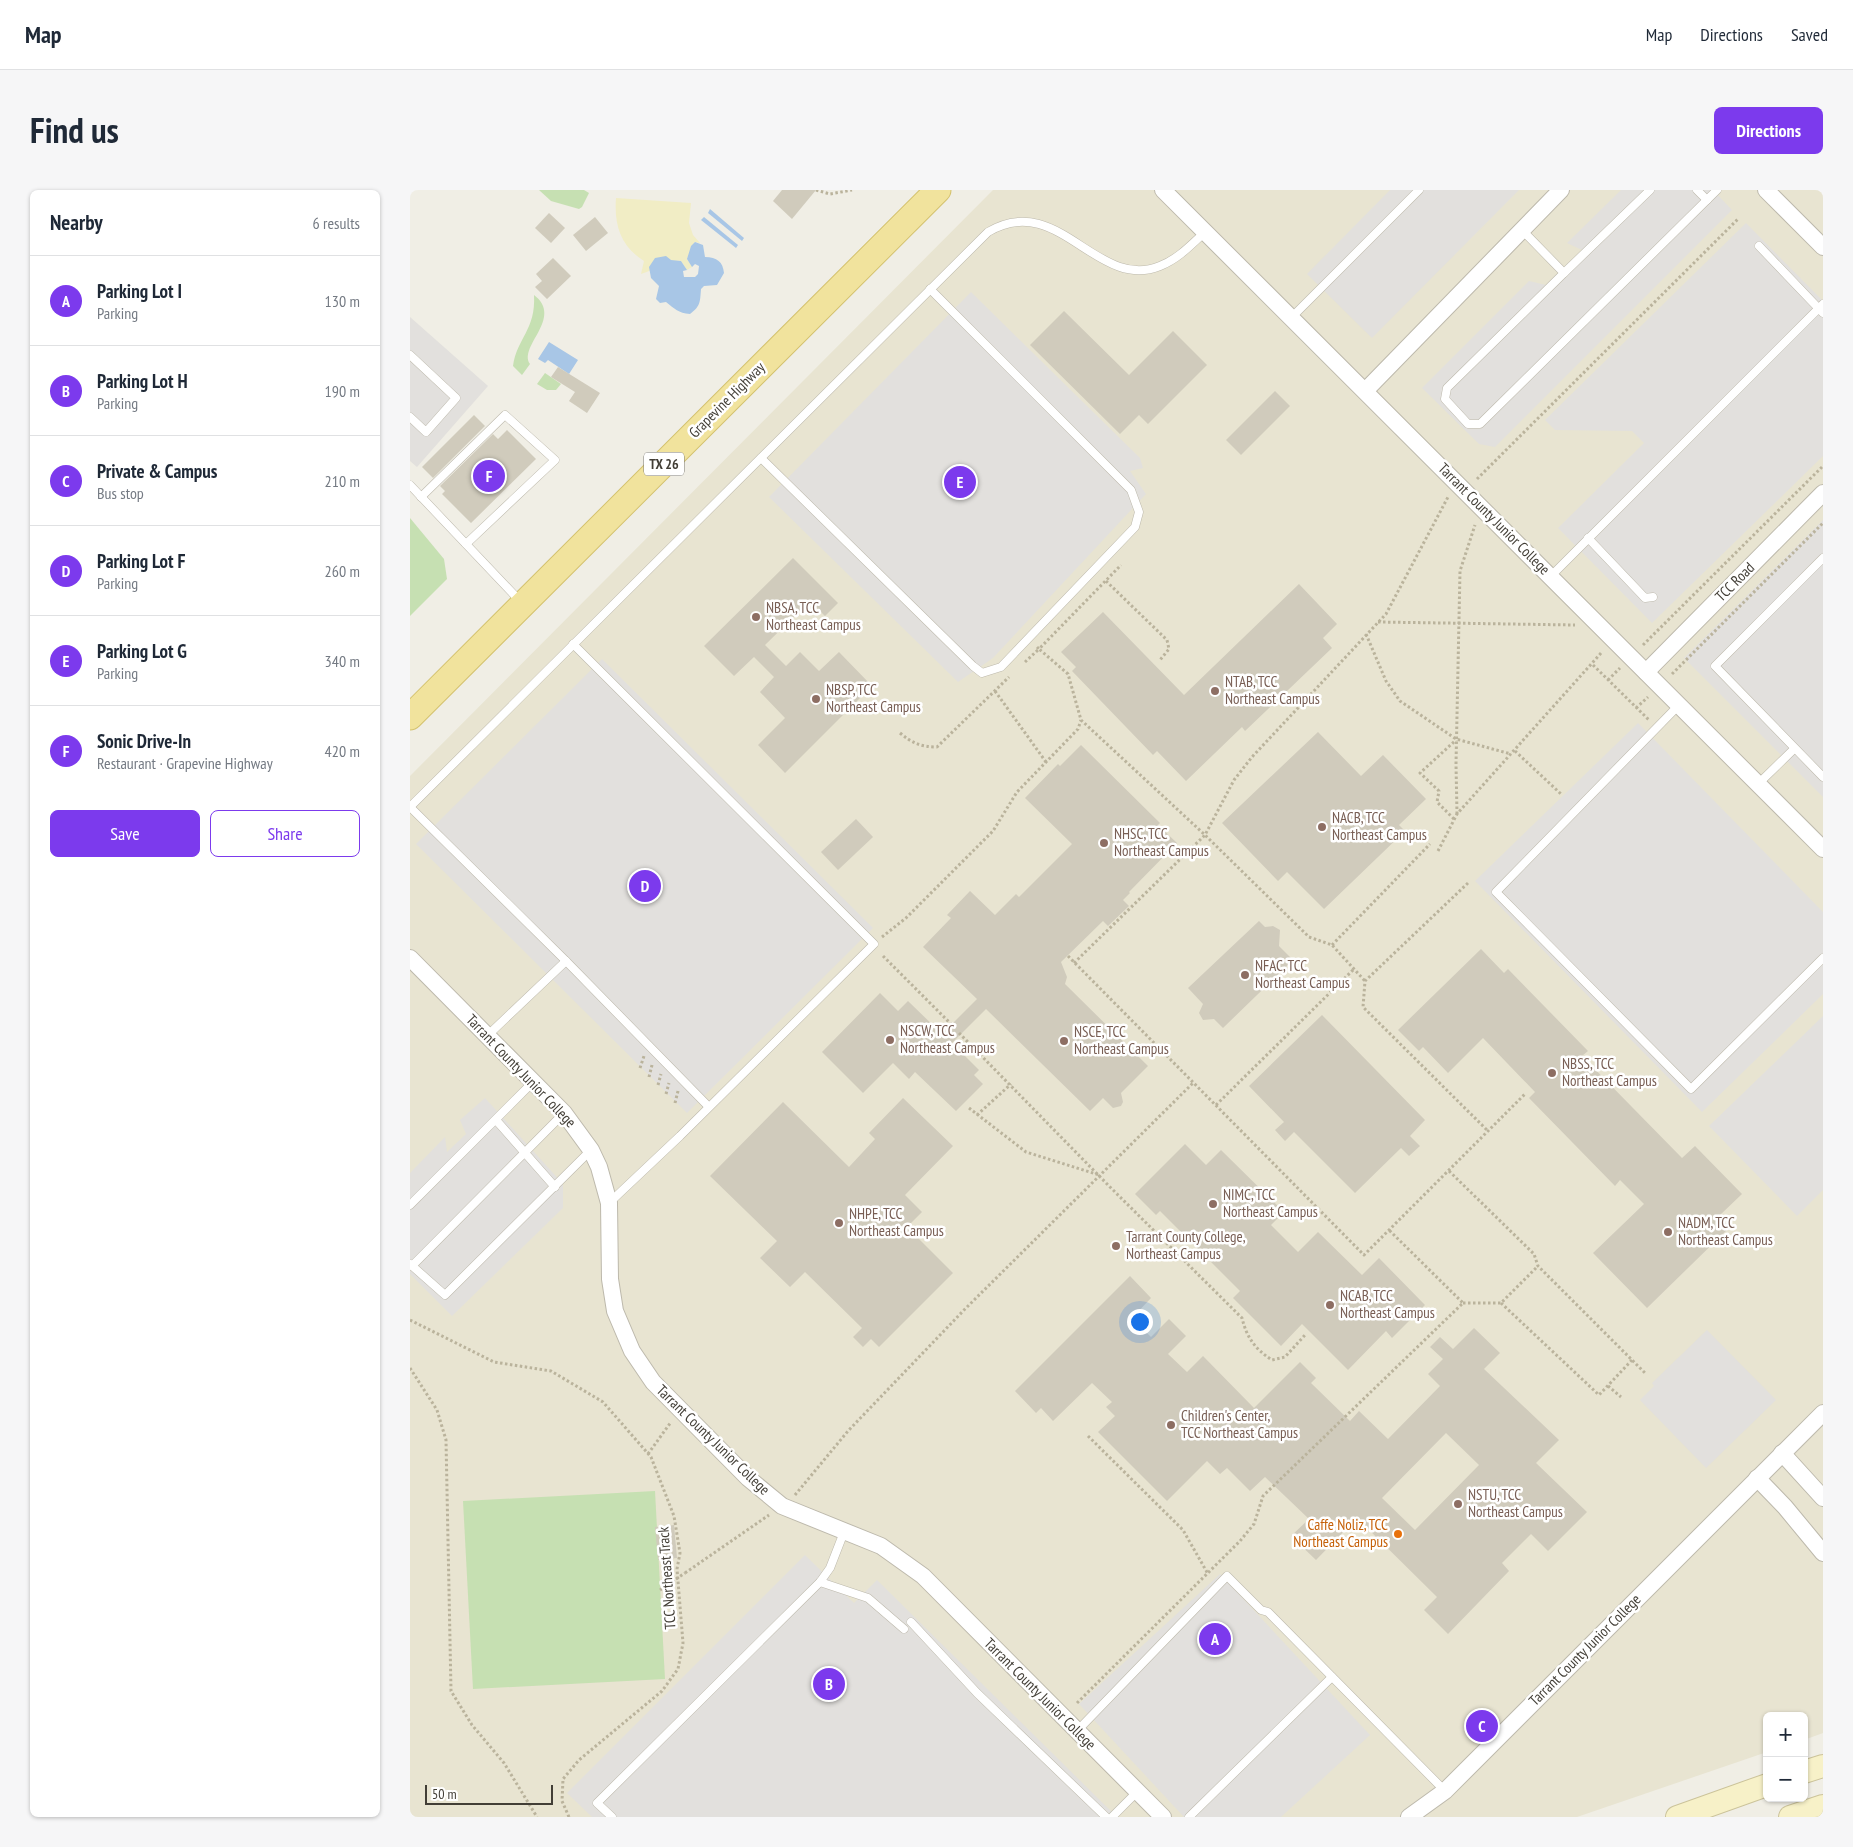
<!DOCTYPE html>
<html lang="en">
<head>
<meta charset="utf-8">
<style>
	body { margin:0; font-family:"PT Sans Narrow",sans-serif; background:#f6f6f7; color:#1f2937 }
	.controls { position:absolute; right:15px; bottom:15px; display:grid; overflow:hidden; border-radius:8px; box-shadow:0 1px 4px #0004 }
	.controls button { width:45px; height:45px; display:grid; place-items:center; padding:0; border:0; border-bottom:1px solid #e0e1e3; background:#fff; color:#1f2937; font:25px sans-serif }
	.scale { position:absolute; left:15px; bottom:12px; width:128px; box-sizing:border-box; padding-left:5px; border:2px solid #423e36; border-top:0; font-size:14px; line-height:18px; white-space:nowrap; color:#423e36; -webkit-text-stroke:4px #fff; paint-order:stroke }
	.you { position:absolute; left:729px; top:1131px; width:18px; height:18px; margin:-12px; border:4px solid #fff; border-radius:50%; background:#1a73e8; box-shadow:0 0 0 8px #1a73e833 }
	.badge { display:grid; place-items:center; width:32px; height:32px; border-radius:50%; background:#7c3aed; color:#fff; font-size:16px; font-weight:700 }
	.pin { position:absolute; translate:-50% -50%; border:2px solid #fff; box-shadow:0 1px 5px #0006 }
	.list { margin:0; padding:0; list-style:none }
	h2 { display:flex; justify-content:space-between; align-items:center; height:65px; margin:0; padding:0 20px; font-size:21px }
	h2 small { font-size:16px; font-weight:400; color:#747a83 }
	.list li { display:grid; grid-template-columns:32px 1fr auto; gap:15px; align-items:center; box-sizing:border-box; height:90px; padding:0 20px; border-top:1px solid #e0e1e3 }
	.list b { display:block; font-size:19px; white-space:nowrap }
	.list p { margin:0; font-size:16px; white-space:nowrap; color:#747a83 }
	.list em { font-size:16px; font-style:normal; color:#747a83 }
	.actions { display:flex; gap:10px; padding:15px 20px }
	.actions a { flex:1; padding:11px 0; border:1px solid #7c3aed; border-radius:8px; text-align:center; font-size:18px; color:#7c3aed }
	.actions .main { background:#7c3aed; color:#fff }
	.map { position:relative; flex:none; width:1413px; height:1627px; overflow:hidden; border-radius:8px }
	header { display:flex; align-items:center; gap:30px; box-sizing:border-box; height:70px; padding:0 25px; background:#fff; border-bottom:1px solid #e0e1e3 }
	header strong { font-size:24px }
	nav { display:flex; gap:28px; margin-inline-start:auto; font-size:18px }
	.intro { display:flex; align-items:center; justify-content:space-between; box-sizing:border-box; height:120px; padding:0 30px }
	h1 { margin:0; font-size:35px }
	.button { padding:12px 22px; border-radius:8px; background:#7c3aed; color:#fff; font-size:18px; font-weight:700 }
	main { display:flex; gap:30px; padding:0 30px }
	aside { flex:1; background:#fff; border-radius:8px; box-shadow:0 1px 4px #0004 }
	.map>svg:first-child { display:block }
</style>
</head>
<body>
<header>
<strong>Map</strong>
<nav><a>Map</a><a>Directions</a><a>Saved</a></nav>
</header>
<div class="intro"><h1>Find us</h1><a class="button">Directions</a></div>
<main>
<aside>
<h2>Nearby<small>6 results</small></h2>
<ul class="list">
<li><span class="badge">A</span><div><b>Parking Lot I</b><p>Parking</p></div><em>130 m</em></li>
<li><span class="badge">B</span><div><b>Parking Lot H</b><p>Parking</p></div><em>190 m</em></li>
<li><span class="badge">C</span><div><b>Private &amp; Campus</b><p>Bus stop</p></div><em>210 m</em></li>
<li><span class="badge">D</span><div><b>Parking Lot F</b><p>Parking</p></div><em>260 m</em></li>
<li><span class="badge">E</span><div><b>Parking Lot G</b><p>Parking</p></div><em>340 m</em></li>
<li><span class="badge">F</span><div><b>Sonic Drive-In</b><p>Restaurant · Grapevine Highway</p></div><em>420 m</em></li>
</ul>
<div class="actions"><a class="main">Save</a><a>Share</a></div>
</aside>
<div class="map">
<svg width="1413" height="1627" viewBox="0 0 1413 1627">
	<rect width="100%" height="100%" fill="#f0eee5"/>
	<path fill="#e8e4d1" d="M583,0H1413V1543L1394,1550V1526H1357V1562L1167,1627H0V586Z"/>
	<g fill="#c6e0b2">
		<path d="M129,0H174L179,3L172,17L169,19L141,11Z"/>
		<path d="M124,105C154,128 108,156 120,174L112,185L103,176C107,148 126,140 124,105Z"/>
		<path d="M135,183L151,194L146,200H137L127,194Z"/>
		<path d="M0,328L34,369L37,389L0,426Z"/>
		<path d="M245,1301L255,1489L63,1499L53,1311Z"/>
	</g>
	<path fill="#f1edc5" d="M206,8L281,13L279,33L283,45L290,53L285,52L277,69L282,77L277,80L271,71C256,69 246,80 231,84L234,71C210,56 204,34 206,8Z"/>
	<g fill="#e2e0dd">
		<path d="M980,0H1109L962,148L897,84Z"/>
		<path d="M1211,0H1303L1322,20L1085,257L1069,254L1012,198L1119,91L1136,95L1172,60L1157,53Z"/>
		<path d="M1336,33L1413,111V266L1242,433L1148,338L1234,253L1222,241L1145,240L1135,230Z"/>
		<path d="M561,102L730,268L733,278L720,281L736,304L583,468L548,492L359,307Z"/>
		<path d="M0,127L78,196L7,277L0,271Z"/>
		<path d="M1413,330V607L1274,468Z"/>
		<path d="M192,469L463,738L277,923L6,654Z"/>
		<path d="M1228,533L1413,722V804L1292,922L1065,691Z"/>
		<path d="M1413,826V1000L1387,1026L1299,936Z"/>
		<path d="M75,908L153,994V1018L42,1126L0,1084V983L35,947L37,962L56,944L50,930Z"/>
		<path d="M1297,1140L1366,1210L1296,1278L1230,1210L1244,1196L1242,1193Z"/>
		<path d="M395,1365L444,1413L467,1390L707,1627H182L157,1603Z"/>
		<path d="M810,1384L960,1545L871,1627H774L669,1514Z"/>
	</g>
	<g fill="#a8c6e6">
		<path d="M300,19L334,48L332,51L298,23Z"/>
		<path d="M294,27L328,55L326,58L291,30Z"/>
		<path d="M285,52L293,55L295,67C307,67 313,72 314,83L307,95L294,96L291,99C290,111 291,116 280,124C268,123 265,119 256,112L250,113L246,109L249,96L241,88L239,77L245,68L256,66L261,70L271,71L277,80L273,81L274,87H285L288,84L289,76L285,74L282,77L277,69L281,56Z"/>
		<path d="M139,152L168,170L159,184L138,170L135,173L128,169Z"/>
	</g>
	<g fill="#d0cbbc" fill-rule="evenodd">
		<path d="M372,0H406L382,29L363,11Z"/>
		<path d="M139,23L155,38L141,53L125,38Z"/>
		<path d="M185,27L198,43L176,61L163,45Z"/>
		<path d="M143,68L161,86L137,109L125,97L132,91L126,84Z"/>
		<path d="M654,121L719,185L763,141L797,175L738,234L729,225L710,244L620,155Z"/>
		<path d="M148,177L190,203L177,223L159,211L165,202L141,187Z"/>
		<path d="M865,201L880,216L831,265L816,250Z"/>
		<path d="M64,225L75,236L23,288L12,277Z"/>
		<path d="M97,240L126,269L61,333L32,304L35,301L30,296L83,244L88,249Z"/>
		<path d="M383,368L428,413L415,426L400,411L355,455L376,476L390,462L409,481L429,462L462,496L375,583L348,555L375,528L350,502L364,487L344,467L324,486L294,456Z"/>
		<path d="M889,394L927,434L913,448L922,458L835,541L832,537L776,591L747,561L743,565L662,481L666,477L651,462L693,422L774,505Z"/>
		<path d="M908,542L951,586L973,565L1016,609L989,635L995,641L914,719L877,682L868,691L812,633Z"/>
		<path d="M671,555L750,633L748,635L767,653L719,702L720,703L713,710L719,716L698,736L693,731L651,772L657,787L655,794L738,876L711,903L713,912L711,916L703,918L693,908L680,921L576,819L542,853L569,880L564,885L573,894L546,921L505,882L499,889L483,873L453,903L412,862L470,803L488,821L498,811L532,844L567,809L513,757L541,728L537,725L560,701L585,725L606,704L609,707L662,654L615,608L648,574L650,576Z"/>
		<path d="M446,629L463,647L428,680L411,662Z"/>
		<path d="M849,731L855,737L863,736L870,740L869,756L883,770L813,838L804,829L793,830L789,823L793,814L778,798Z"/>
		<path d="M1071,759L1094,783L1098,779L1178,861L1172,866L1272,968L1285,956L1332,1004L1309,1026L1320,1037L1237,1118L1183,1063L1234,1014L1210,990L1205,996L1119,908L1125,902L1073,848L1038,883L1013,857L1009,861L988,840Z"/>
		<path d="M912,825L1015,930L1000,946L1010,956L999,966L991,958L945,1003L884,942L875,951L865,940L874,932L839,896Z"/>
		<path d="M493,908L543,956L495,1005L512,1022L497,1037L543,1083L469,1157L461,1149L453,1157L443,1147L452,1138L395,1082L380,1097L350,1068L367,1051L300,986L373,912L439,977L465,949L459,943Z"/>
		<path d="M775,954L796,975L811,960L874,1022L861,1035L888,1062L908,1042L952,1085L969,1068L1015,1115L982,1148L976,1141L938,1180L892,1134L871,1156L823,1108L830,1101L750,1021L746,1025L725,1004Z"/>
		<path d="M720,1086L741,1108L722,1128L741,1147L759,1129L776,1146L758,1164L777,1182L793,1166L844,1218L890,1172L906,1188L901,1193L940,1231L949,1221L978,1249L1030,1196L1018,1184L1033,1169L1020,1157L1030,1147L1043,1159L1064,1138L1090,1163L1074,1179L1149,1250L1126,1273L1177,1322L1138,1361L1121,1344L1092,1373L1099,1381L1038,1444L1014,1420L1027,1407L947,1328L906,1370L881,1346L899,1329L855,1287L840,1301L817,1278L810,1284L797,1271L757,1311L688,1242L705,1226L696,1217L702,1212L682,1193L643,1231L631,1218L626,1223L605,1201ZM1036,1243L1069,1275L1005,1340L972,1308Z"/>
		<path d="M264,1335L267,1368L248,1370L245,1337Z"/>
	</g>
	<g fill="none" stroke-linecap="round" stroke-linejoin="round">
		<defs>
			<g id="service">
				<path d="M1287,0L1297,10"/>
				<path d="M1112,40L1154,83L1037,198L1035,209L1058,234H1070L1307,0"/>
				<path d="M1349,56L1413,123"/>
				<path d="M1154,83L1240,0"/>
				<path d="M882,127L1009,0"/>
				<path d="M0,165L46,208L16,242L0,227"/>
				<path d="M351,268L563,476L572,483L591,477L725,337L729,322L721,300L520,99"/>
				<path d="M0,295L110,411"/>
				<path d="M11,307L95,225L145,270L56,354"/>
				<path d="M1178,348L1235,408L1243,407"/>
				<path d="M1413,368L1305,476L1413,587"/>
				<path d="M1141,386L1413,114"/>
				<path d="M163,454L464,754L270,946L199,1013"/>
				<path d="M1269,515L1086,702L1281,899L1413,768"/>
				<path d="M1348,594L1384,559"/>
				<path d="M0,617L578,42C648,0 687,102 750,76C768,69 781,55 795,42"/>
				<path d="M0,617L156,771L298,916"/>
				<path d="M78,845L156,771"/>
				<path d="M86,930L145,997"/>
				<path d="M0,1015L124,891"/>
				<path d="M0,1074L35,1105L181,960"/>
				<path d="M2,1076L154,923"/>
				<path d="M410,1392L458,1408L494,1439"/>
				<path d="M501,1432L567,1503L696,1627"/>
				<path d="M667,1541L817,1386L851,1420L858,1422L1035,1601"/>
				<path d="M202,1627L187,1613L410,1392L420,1378L434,1342"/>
				<path d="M702,1627L727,1602"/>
				<path d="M779,1627L922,1487"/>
			</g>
			<g id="minor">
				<path d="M753,0L1413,659"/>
				<path d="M1356,0L1413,57"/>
				<path d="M956,200L1151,0"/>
				<path d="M1236,482L1413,303"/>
				<path d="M0,768L154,923L181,960L189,977L199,1013L200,1089L205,1121L222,1161L243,1192L338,1288L372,1316L471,1356L513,1386L753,1627"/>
				<path d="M1372,1263L1413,1308"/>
				<path d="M1347,1288L1375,1317L1413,1363"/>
				<path d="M999,1627L1035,1601L1413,1223"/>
			</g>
			<g id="secondary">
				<path d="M1394,1582L1413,1576"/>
				<path d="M1267,1627L1357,1595"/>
				<path d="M1380,1627L1413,1616"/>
			</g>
			<path id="primary" d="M0,527L528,0"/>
		</defs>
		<use href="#service" stroke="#bdb9ac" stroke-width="9"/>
		<use href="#minor" stroke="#bdb9ac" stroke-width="18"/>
		<use href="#secondary" stroke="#cbc39a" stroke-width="24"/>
		<use href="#primary" stroke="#d4c26f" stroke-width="27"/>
		<g stroke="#bab39c" stroke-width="3" stroke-dasharray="2.5 2.5" stroke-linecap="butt">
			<path d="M406,0L420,4L442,0"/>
			<path d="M1067,289L1328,29"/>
			<path d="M696,391L757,450L759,459L750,470"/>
			<path d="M968,432L1165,435"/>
			<path d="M956,444L976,491L990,511L1046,549L1101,564"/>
			<path d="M1233,455L1413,276"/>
			<path d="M627,457L629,459L711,375"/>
			<path d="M615,472L629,459L658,484L671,530L795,645L899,747L922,755L955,791"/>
			<path d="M1183,475L1239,530"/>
			<path d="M1262,484L1413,333"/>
			<path d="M1198,490L1210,478"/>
			<path d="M585,501L636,572"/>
			<path d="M1226,518L1238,507"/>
			<path d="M490,543C502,553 511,557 527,557L599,487"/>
			<path d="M1105,561L1151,604"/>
			<path d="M1047,624L1046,574L1050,381L1065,335"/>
			<path d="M1044,629L1027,612L1029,601L1010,583L1046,550"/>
			<path d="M1028,661L1047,624L1192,462"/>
			<path d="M1058,693L955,791L953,817L1078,941"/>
			<path d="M472,747L496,728L583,641L607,602L668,539L671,530"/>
			<path d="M922,755L1020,654"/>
			<path d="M473,766L542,835"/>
			<path d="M658,766L954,1065L1116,903"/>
			<path d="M664,773L795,645L824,590L842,567L976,424L1038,307"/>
			<path d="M549,843L701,998L832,1128C837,1148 845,1159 862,1170L875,1167L895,1145"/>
			<path d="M230,878L234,866"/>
			<path d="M239,887L242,875"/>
			<path d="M248,895L251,884"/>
			<path d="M256,904L259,893"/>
			<path d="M265,913L268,901"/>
			<path d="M806,915L944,779"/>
			<path d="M559,918L616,962L689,985"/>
			<path d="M567,925L601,894"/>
			<path d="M1039,981L1124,1064L1128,1076L1235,1183"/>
			<path d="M1053,1113H1091L1128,1076"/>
			<path d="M1091,1113L1189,1205L1222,1170"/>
			<path d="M0,1130L84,1172L141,1181L193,1212L241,1267L264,1326L270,1363L267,1379L273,1453L268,1479L252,1501L169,1570L153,1589L152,1611L159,1627"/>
			<path d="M0,1178L27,1220L36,1250L41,1501L62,1535L94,1573L127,1627"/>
			<path d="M1198,1196L1211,1207"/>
			<path d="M678,1246L773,1340L798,1384"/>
			<path d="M238,1264L261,1232"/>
			<path d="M385,1305L438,1241L555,1119L783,893"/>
			<path d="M275,1383L359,1325"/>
			<path d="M250,1400L266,1389"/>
			<path d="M667,1513L830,1351L844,1334L853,1306L1053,1113L979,1040"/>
		</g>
		<use href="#service" stroke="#fff" stroke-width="8"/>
		<use href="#minor" stroke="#fff" stroke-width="16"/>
		<use href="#secondary" stroke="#f7f1c8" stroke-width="22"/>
		<use href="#primary" stroke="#f1e39d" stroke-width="25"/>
		<path stroke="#bab39c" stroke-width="3" stroke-dasharray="2.5 2.5" stroke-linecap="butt" d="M266,1389L275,1383"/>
	</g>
	<g fill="#8d6e63" stroke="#fff" stroke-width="2">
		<circle cx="346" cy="427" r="5"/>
		<circle cx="805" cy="501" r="5"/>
		<circle cx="406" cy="509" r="5"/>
		<circle cx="912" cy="637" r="5"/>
		<circle cx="694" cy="653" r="5"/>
		<circle cx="835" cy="785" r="5"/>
		<circle cx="480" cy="850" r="5"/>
		<circle cx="654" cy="851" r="5"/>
		<circle cx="1142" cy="883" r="5"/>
		<circle cx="803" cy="1014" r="5"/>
		<circle cx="429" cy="1033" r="5"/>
		<circle cx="1258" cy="1042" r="5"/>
		<circle cx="706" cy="1056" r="5"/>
		<circle cx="920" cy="1115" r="5"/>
		<circle cx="761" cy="1235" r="5"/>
		<circle cx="1048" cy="1314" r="5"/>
	</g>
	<circle fill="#e8710a" stroke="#fff" stroke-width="2" cx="988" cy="1344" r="5"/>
	<g text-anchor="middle" stroke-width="5" stroke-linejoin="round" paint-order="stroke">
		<rect fill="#fff" stroke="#7b7872" stroke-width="1" x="234" y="262.5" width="40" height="23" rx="4"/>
		<g font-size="14" font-weight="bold" fill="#423e36">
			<text x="254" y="279">TX 26</text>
		</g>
		<g font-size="15" fill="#423e36" stroke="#fff">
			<text transform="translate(317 210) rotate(-45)" y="5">Grapevine Highway</text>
			<text transform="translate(1084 329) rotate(45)" y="5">Tarrant County Junior College</text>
			<text transform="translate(1325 392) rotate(-45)" y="5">TCC Road</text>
			<text transform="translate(111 881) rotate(46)" y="5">Tarrant County Junior College</text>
			<text transform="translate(303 1250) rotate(44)" y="5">Tarrant County Junior College</text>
			<text transform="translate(257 1388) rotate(-94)" y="5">TCC Northeast Track</text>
			<text transform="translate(1175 1460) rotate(-45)" y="5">Tarrant County Junior College</text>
			<text transform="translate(630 1504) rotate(45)" y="5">Tarrant County Junior College</text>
		</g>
		<g font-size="15" fill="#785e54" stroke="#fff" text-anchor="start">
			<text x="356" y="423">NBSA, TCC<tspan x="356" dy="17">Northeast Campus</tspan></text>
			<text x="815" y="497">NTAB, TCC<tspan x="815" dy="17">Northeast Campus</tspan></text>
			<text x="416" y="505">NBSP, TCC<tspan x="416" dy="17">Northeast Campus</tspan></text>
			<text x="922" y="633">NACB, TCC<tspan x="922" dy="17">Northeast Campus</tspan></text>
			<text x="704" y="649">NHSC, TCC<tspan x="704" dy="17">Northeast Campus</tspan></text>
			<text x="845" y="781">NFAC, TCC<tspan x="845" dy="17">Northeast Campus</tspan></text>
			<text x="490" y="846">NSCW, TCC<tspan x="490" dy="17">Northeast Campus</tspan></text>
			<text x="664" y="847">NSCE, TCC<tspan x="664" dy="17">Northeast Campus</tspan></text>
			<text x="1152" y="879">NBSS, TCC<tspan x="1152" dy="17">Northeast Campus</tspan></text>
			<text x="813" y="1010">NIMC, TCC<tspan x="813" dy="17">Northeast Campus</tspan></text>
			<text x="439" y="1029">NHPE, TCC<tspan x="439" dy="17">Northeast Campus</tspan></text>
			<text x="1268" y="1038">NADM, TCC<tspan x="1268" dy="17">Northeast Campus</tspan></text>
			<text x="716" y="1052">Tarrant County College,<tspan x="716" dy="17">Northeast Campus</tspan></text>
			<text x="930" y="1111">NCAB, TCC<tspan x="930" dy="17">Northeast Campus</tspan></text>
			<text x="771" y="1231">Children's Center,<tspan x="771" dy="17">TCC Northeast Campus</tspan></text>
			<text x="1058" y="1310">NSTU, TCC<tspan x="1058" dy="17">Northeast Campus</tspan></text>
		</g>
		<g font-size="15" fill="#c56008" stroke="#fff" text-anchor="end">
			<text x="978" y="1340">Caffe Noliz, TCC<tspan x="978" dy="17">Northeast Campus</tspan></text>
		</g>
	</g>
</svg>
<div class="controls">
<button>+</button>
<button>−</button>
</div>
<div class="scale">50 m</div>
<div class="you"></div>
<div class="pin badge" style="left:805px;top:1449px">A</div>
<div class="pin badge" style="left:419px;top:1494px">B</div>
<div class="pin badge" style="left:1072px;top:1536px">C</div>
<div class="pin badge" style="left:235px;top:696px">D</div>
<div class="pin badge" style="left:550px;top:292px">E</div>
<div class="pin badge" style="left:79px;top:286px">F</div>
</div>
</main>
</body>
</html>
